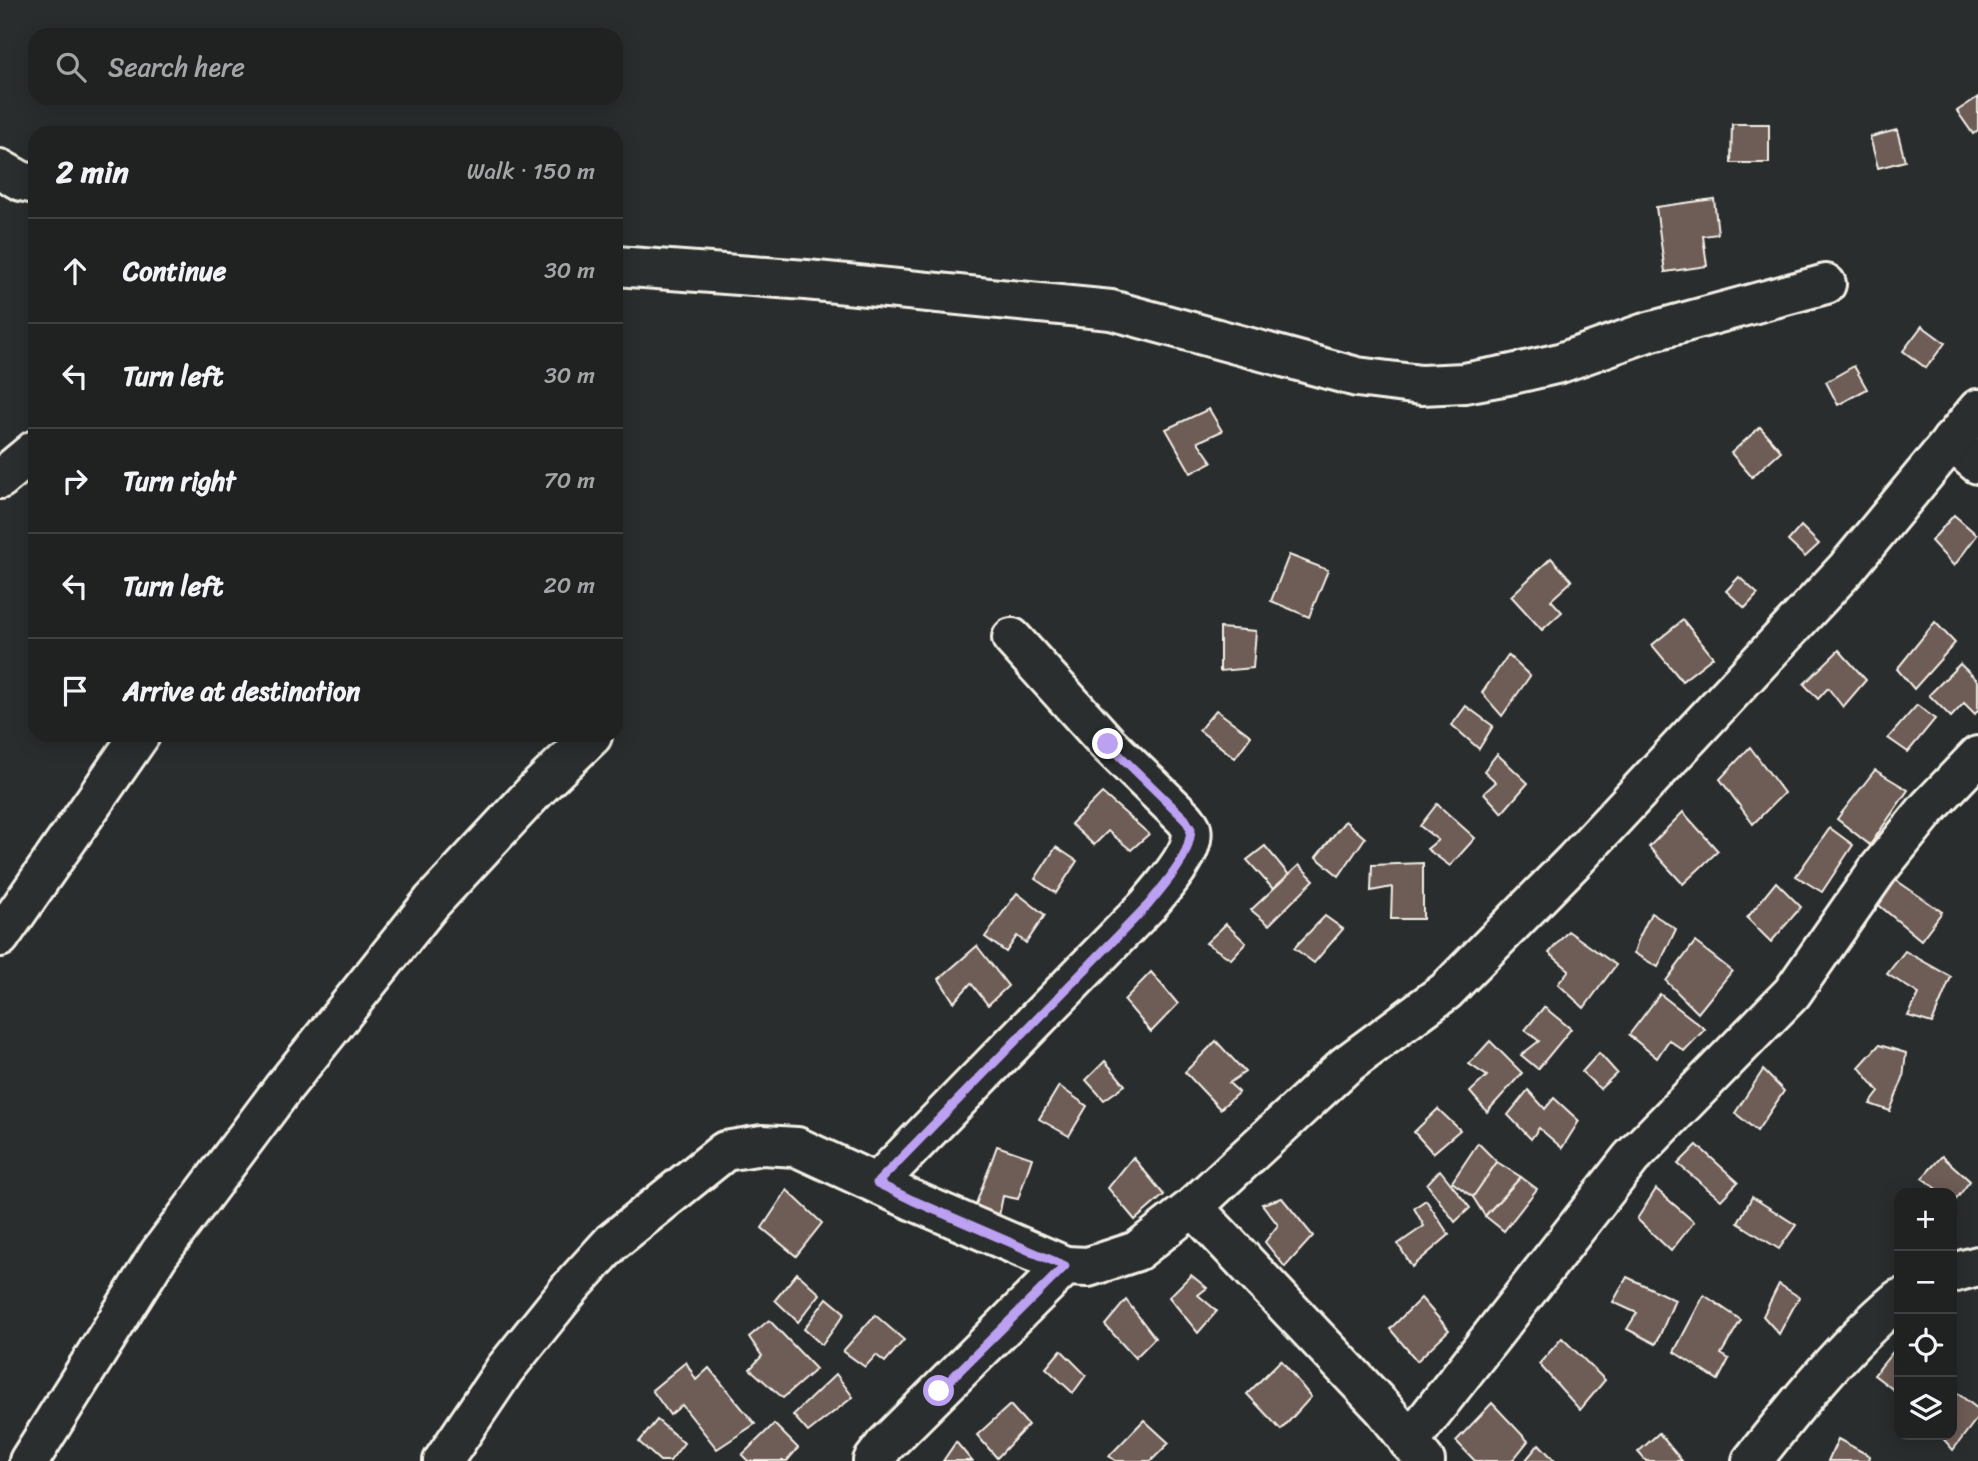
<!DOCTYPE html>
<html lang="en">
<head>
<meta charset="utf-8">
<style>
	body { margin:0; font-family:Sriracha,sans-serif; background:#2d2f2f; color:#f1f3f6 }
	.controls { position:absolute; right:21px; bottom:21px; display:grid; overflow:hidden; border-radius:14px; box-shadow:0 4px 18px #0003 }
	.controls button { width:63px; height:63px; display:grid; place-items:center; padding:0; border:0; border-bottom:2px solid #3d3f40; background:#202222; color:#f1f3f6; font:35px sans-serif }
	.stop { position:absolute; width:21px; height:21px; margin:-16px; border:5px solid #bca0f2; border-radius:50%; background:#fff }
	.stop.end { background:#bca0f2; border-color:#fff; box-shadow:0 2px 7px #0008 }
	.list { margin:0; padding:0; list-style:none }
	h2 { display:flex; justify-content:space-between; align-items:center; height:91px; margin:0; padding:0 28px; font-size:30px }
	h2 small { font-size:23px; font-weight:400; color:#a2a4a5 }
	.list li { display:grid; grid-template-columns:46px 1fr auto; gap:21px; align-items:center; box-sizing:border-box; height:105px; padding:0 28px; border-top:2px solid #3d3f40 }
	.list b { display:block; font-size:26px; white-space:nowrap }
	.list em { font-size:23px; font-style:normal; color:#a2a4a5 }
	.icon { flex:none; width:38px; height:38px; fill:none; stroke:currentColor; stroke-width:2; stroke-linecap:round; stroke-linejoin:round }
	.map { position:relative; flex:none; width:1978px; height:1461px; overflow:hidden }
	.search { position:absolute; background:#202222; box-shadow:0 4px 18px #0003; left:28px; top:28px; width:595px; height:77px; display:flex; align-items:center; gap:18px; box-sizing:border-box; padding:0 24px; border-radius:21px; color:#a2a4a5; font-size:26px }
	.panel { position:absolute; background:#202222; box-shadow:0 4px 18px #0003; left:28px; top:126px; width:595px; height:616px; border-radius:21px }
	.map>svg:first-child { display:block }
</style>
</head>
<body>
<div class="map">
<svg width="1978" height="1461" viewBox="0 0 1978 1461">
	<rect width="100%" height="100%" fill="#2a2d2e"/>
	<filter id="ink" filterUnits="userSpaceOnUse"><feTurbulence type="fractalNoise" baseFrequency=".0143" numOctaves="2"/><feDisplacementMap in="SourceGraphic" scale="14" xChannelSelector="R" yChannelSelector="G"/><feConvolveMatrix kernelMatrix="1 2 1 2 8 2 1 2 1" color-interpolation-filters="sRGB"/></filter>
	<g filter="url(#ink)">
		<g fill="#6e5c57" stroke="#f4f1e8" stroke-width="2">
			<path d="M1978,97V130L1973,134L1957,111Z"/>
			<path d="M1732,124H1769V163H1731Z"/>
			<path d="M1897,130L1905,161L1878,168L1870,137Z"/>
			<path d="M1714,199L1718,234L1703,236L1707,266L1665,272L1656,207Z"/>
			<path d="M1922,326L1945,343L1926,368L1903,351Z"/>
			<path d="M1854,366L1867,389L1838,405L1826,382Z"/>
			<path d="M1209,409L1222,431L1198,442L1212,462L1191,473L1166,429Z"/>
			<path d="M1760,427L1781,451L1752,477L1731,453Z"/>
			<path d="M1954,515L1977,535L1954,566L1931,541Z"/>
			<path d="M1801,526L1819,544L1805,557L1788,541Z"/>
			<path d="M1289,555L1328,570L1309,617L1271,601Z"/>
			<path d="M1551,558L1572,581L1551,600L1562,612L1542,630L1511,596Z"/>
			<path d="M1739,577L1758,594L1745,608L1726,591Z"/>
			<path d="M1683,620L1713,657L1682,681L1652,645Z"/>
			<path d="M1935,622L1955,643L1914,689L1897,669Z"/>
			<path d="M1220,628L1256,631L1253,668L1220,671Z"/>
			<path d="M1839,650L1866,680L1843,707L1828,688L1818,699L1804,684Z"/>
			<path d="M1508,655L1530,676L1502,716L1482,693Z"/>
			<path d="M1960,664L1978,681V710L1975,714L1964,703L1951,717L1929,695Z"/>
			<path d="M1917,705L1935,719L1908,752L1888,738Z"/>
			<path d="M1466,706L1493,726L1479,749L1452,725Z"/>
			<path d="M1216,710L1251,736L1235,758L1199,730Z"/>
			<path d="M1750,747L1784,793L1753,824L1720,779Z"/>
			<path d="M1497,754L1528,783L1502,813L1484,793L1496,782L1484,771Z"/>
			<path d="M1875,770L1908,790L1870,845L1837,819Z"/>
			<path d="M1102,793L1149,834L1131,850L1108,831L1094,845L1071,824Z"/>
			<path d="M1437,804L1475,838L1450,866L1427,849L1438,840L1420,826Z"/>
			<path d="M1683,812L1718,851L1683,884L1649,847Z"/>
			<path d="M1345,821L1365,838L1339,876L1316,857Z"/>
			<path d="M1830,828L1853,845L1822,892L1796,876Z"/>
			<path d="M1265,846L1289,875L1273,889L1247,860Z"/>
			<path d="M1056,847L1077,861L1056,893L1035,879Z"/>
			<path d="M1423,863V919H1391L1392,887L1371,891L1372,865Z"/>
			<path d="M1299,865L1314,880L1269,925L1251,910Z"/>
			<path d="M1890,876L1942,912L1921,940L1875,902Z"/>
			<path d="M1776,882L1801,907L1771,942L1747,918Z"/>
			<path d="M1017,893L1045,915L1026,943L1017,936L1006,952L985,937Z"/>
			<path d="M1651,913L1676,929L1658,967L1634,953L1638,940Z"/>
			<path d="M1325,916L1343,929L1314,963L1294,948Z"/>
			<path d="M1226,924L1246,943L1231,959L1206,943Z"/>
			<path d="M1568,931L1616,965L1584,1008L1558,984L1569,970L1549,953Z"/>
			<path d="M1695,942L1732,971L1698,1013L1666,981Z"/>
			<path d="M977,946L1008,986L988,1005L971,983L954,1002L939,979Z"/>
			<path d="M1905,951L1951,977L1932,1023L1908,1016L1919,994L1887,974Z"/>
			<path d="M1151,972L1178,1004L1151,1032L1124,1000Z"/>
			<path d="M1660,994L1705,1029L1684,1051L1669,1040L1657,1058L1629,1035Z"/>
			<path d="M1544,1007L1571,1029L1538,1069L1521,1055L1539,1041L1525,1030Z"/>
			<path d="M1216,1041L1245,1072L1229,1083L1239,1092L1220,1109L1185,1072Z"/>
			<path d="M1490,1041L1522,1073L1487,1112L1470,1092L1487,1076L1469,1064Z"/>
			<path d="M1879,1045L1906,1053L1903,1078L1890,1111L1870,1104L1879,1092L1859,1067Z"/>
			<path d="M1599,1053L1617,1073L1600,1089L1582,1072Z"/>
			<path d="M1105,1061L1125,1085L1104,1100L1086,1080Z"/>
			<path d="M1763,1070L1784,1091L1757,1131L1735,1113Z"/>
			<path d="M1059,1086L1087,1106L1069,1136L1039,1119Z"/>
			<path d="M1528,1090L1545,1109L1554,1098L1579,1121L1562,1148L1539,1128L1531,1139L1508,1115Z"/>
			<path d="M1438,1109L1460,1130L1433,1153L1414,1132Z"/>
			<path d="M1478,1143L1497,1162L1473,1197L1452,1182Z"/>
			<path d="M1697,1145L1738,1182L1721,1200L1678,1164Z"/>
			<path d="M997,1146L1032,1158L1018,1199L1003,1196L999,1216L975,1207Z"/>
			<path d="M1942,1156L1970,1181L1955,1201L1952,1199V1193H1943L1922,1178Z"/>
			<path d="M1133,1157L1164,1195L1135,1220L1108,1188Z"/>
			<path d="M1497,1162L1521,1177L1485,1216L1473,1197Z"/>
			<path d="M1440,1170L1470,1208L1455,1222L1427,1184Z"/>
			<path d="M1521,1177L1537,1189L1504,1231L1485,1216Z"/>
			<path d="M1656,1189L1694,1222L1671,1251L1637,1219Z"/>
			<path d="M787,1190L822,1223L796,1256L762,1228Z"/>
			<path d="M1752,1197L1796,1225L1779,1249L1738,1223Z"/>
			<path d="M1282,1198L1313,1236L1285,1267L1265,1242L1278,1225L1262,1204Z"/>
			<path d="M1426,1200L1449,1235L1412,1267L1398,1244L1424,1226L1414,1208Z"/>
			<path d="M797,1273L820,1294L798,1322L775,1300Z"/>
			<path d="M1191,1275L1207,1288L1198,1295L1217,1311L1198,1333L1169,1297Z"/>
			<path d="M1627,1277L1675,1300L1656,1344L1627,1329L1637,1313L1613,1302Z"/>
			<path d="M1779,1284L1799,1297L1779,1334L1763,1316Z"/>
			<path d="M1704,1295L1741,1320L1721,1354L1729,1359L1718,1380L1674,1352Z"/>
			<path d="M827,1298L845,1313L822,1345L804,1329Z"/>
			<path d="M1421,1298L1449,1330L1417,1361L1390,1329Z"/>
			<path d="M1126,1300L1155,1338L1135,1358L1105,1325Z"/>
			<path d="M875,1315L904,1340L885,1362L876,1355L865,1367L843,1351Z"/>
			<path d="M769,1320L816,1369L783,1398L750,1369L762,1356L749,1337Z"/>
			<path d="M1562,1338L1605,1380L1580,1410L1539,1364Z"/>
			<path d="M1896,1348L1899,1351V1394L1874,1375Z"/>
			<path d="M1061,1350L1086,1375L1073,1393L1046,1368Z"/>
			<path d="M1281,1360L1311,1397L1281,1430L1247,1394Z"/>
			<path d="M686,1362L696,1380L709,1368L755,1424L717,1449L682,1405L670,1415L652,1390Z"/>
			<path d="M836,1374L853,1397L808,1432L793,1415Z"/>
			<path d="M1957,1393L1978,1409V1417L1953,1450L1940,1435H1952V1400Z"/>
			<path d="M1492,1403L1528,1441L1512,1461H1475L1456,1441Z"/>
			<path d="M1010,1405L1028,1425L997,1458L977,1435Z"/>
			<path d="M657,1420L684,1443L670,1461H660L639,1442Z"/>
			<path d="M1144,1420L1169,1443L1151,1461H1116L1109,1456Z"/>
			<path d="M774,1424L798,1448L787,1461H748L742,1455Z"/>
			<path d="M1659,1433L1682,1461H1646L1638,1452Z"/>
			<path d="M1838,1439L1870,1456L1869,1461H1828Z"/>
			<path d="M956,1442L972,1461H943Z"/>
			<path d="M1539,1444L1555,1461H1525Z"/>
		</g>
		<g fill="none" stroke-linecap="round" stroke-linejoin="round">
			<defs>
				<g id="minor">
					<path d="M0,169L21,181L35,184"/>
					<path d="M616,266L806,280L1111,310L1357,377L1421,385L1464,383L1508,375L1560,363L1645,333L1826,284"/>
					<path d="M1951,441L1978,464"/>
					<path d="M0,479L35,450"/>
					<path d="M0,937L140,735"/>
					<path d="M877,1183L1148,905C1161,889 1197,851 1191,828C1190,825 1187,822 1185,819L1108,744L1012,638"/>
					<path d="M1193,1207L1384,1409L1425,1461"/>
					<path d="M1952,1273L1978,1266"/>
					<path d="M1409,1442L1631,1158L1792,993L1877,871L1928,808L1978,756"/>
					<path d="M29,1461L159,1254L284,1087L432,902L536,790L592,736"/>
					<path d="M443,1461L505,1369L571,1287L612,1242L725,1151L762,1145L797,1147L912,1200L1065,1266"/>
					<path d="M873,1461L885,1445L1065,1266L1088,1267L1137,1251L1193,1207L1346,1065L1446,991L1574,861L1846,569L1978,409"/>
					<path d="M1752,1461C1797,1404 1843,1346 1899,1299"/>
				</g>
			</defs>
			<use href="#minor" stroke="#f4f1e8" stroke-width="44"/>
			<use href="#minor" stroke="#2a2d2e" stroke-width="38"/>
		</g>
	</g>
	<g fill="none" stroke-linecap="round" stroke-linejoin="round" filter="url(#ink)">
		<path stroke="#bca0f2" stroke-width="9" d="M939,1391L1065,1266L912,1200L877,1183L1148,905C1166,882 1189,860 1191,829L1185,819L1108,744"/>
	</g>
</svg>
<div class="controls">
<button>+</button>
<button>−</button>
<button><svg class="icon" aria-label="locate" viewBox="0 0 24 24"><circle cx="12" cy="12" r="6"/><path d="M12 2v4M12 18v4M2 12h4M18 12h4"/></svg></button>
<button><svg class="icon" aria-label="layers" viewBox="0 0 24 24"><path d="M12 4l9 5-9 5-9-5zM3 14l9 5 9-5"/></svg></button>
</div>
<div class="stop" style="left:939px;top:1391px"></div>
<div class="stop end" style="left:1108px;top:744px"></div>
<div class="search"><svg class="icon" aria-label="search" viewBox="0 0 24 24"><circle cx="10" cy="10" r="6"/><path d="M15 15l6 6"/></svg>Search here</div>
<section class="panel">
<h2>2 min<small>Walk · 150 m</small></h2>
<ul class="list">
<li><svg class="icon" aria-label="ahead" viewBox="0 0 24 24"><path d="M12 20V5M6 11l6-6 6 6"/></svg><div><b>Continue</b></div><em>30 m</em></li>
<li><svg class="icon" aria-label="left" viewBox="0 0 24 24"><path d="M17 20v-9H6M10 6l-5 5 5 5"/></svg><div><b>Turn left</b></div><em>30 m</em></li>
<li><svg class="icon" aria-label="right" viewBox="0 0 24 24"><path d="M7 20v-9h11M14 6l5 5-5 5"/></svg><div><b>Turn right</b></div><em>70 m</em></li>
<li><svg class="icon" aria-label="left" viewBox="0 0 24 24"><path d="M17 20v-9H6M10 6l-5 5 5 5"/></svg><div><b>Turn left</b></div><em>20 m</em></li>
<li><svg class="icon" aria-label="arrive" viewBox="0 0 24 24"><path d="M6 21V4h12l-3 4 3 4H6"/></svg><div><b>Arrive at destination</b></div></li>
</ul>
</section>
</div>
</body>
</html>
